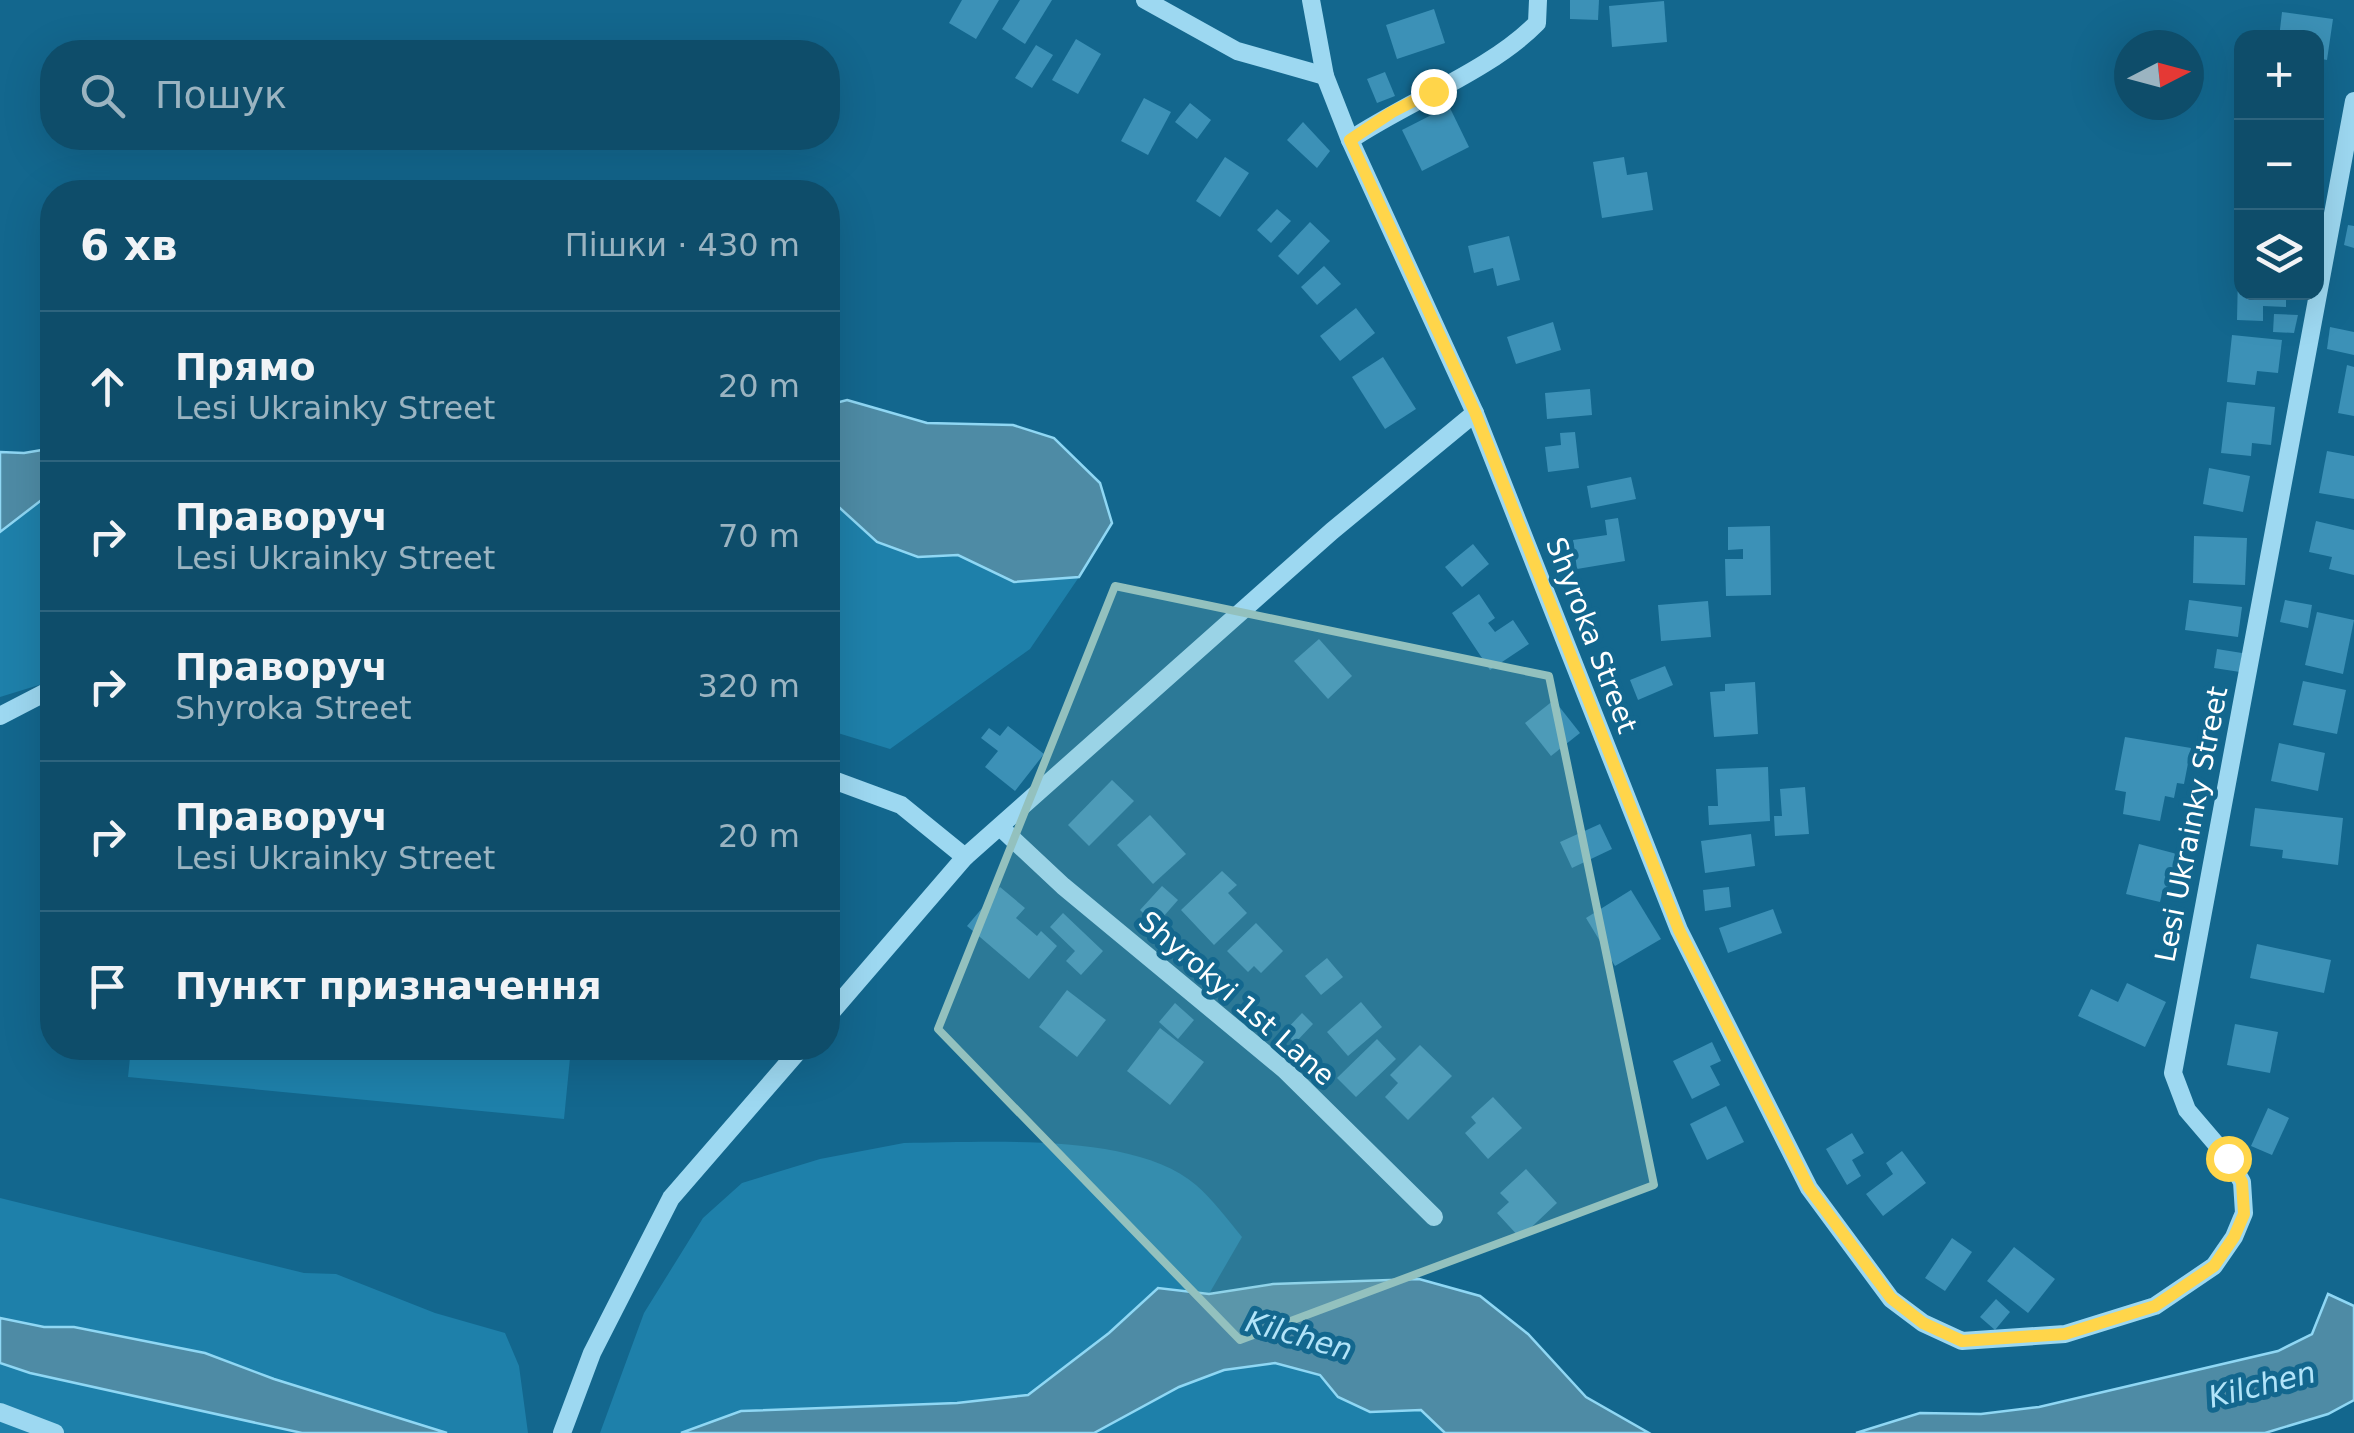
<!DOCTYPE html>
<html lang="uk">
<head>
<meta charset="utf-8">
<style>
	body { margin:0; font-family:"DejaVu Sans",sans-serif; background:#1c5772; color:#f1f3f6 }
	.controls { position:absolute; right:30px; top:30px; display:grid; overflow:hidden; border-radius:20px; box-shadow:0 10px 40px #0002 }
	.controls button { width:90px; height:90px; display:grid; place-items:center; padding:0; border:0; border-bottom:2px solid #2e647e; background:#0e4d6a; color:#f1f3f6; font:50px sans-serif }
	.compass { position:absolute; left:2114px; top:30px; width:90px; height:90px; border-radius:50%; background:#0e4d6a; box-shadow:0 10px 40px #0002; rotate:84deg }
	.stop { position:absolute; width:30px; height:30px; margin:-22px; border:8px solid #ffd54a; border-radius:50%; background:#fff }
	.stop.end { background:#ffd54a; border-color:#fff; box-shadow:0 2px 10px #0008 }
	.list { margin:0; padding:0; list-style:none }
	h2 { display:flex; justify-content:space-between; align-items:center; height:130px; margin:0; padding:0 40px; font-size:42px }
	h2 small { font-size:32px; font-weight:400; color:#9bb4c1 }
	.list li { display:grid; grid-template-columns:65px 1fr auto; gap:30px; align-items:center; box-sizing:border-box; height:150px; padding:0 40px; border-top:2px solid #2e647e }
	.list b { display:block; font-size:38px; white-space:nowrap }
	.list p { margin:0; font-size:32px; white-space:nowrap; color:#9bb4c1 }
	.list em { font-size:32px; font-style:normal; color:#9bb4c1 }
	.icon { flex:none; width:55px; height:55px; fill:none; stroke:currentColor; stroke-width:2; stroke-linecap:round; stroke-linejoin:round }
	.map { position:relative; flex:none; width:2354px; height:1433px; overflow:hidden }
	.search { position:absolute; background:#0e4d6a; box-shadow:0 10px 40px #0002; left:40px; top:40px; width:800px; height:110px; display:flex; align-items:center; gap:25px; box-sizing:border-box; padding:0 35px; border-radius:40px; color:#9bb4c1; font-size:38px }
	.panel { position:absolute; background:#0e4d6a; box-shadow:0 10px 40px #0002; left:40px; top:180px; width:800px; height:880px; border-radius:40px }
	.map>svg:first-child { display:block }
</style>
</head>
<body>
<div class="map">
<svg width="2354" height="1433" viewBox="0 0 2354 1433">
	<rect width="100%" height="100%" fill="#13678e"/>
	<g fill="#1e80aa">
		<path d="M828,476L830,499L877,542L918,557L958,555L1014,582L1079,577L1030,649L890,749L828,730Z"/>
		<path d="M52,492V681L0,697V532Z"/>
		<path d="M131,1048H571L564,1119L128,1077Z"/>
		<path d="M904,1143C985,1143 1133,1131 1196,1185C1213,1200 1228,1220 1242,1237L1209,1294L1158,1288L1109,1333L1028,1395L957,1403L741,1411L681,1433H600L644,1313L703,1218L742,1183L820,1159Z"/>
		<path d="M0,1198L304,1273L336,1274L435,1313L505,1333L519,1366L528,1433H447L274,1379L205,1353L74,1327H44L0,1318Z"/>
		<path d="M0,1363L30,1373L302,1433H0Z"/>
		<path d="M1275,1363L1320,1375L1338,1397L1369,1412L1421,1410L1445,1433H1094L1179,1387L1224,1370Z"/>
	</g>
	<g fill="#4e8ba5" stroke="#8fd7f4" stroke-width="2.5">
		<path d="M847,400L927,423L1013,425L1054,438L1100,483L1112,523L1079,577L1014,582L958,555L918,557L877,542L830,499L828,405Z"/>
		<path d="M48,449L52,492L0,532V452L24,453Z"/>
		<path d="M1419,1279L1480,1296L1528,1334L1586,1397L1649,1433H1445L1421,1410L1370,1412L1338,1397L1320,1375L1275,1363L1224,1370L1179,1387L1094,1433H681L741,1411L957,1403L1028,1395L1109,1333L1158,1288L1209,1294L1273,1284Z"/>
		<path d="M2328,1294L2354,1306V1400L2328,1414L2265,1433H1856L1920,1413L1981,1414L2039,1407L2278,1351L2312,1334Z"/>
		<path d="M0,1318L44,1327H74L205,1353L274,1379L447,1433H302L30,1373L0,1363Z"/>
	</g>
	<g fill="#3c91b7">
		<path d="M962,0H999L976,39L949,23Z"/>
		<path d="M1020,0H1052L1025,44L1002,29Z"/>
		<path d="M1570,0H1599L1598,20L1570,19Z"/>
		<path d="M1664,1L1667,42L1612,47L1609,6Z"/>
		<path d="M1434,9L1445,43L1397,59L1386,25Z"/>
		<path d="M2282,12L2333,19L2327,60L2316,58V38H2279Z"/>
		<path d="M1076,39L1101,54L1078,94L1052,80Z"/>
		<path d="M1036,45L1053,55L1032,88L1015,78Z"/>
		<path d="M1385,72L1395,96L1377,103L1367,79Z"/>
		<path d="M1144,98L1171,112L1148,155L1121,141Z"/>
		<path d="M1190,103L1211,120L1197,139L1175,122Z"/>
		<path d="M1449,106L1469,147L1422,171L1402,130Z"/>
		<path d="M1303,122L1330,151L1317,168L1287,140Z"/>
		<path d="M1225,157L1249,173L1220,217L1196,201Z"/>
		<path d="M1624,157L1627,175L1647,172L1653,210L1602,218L1593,162Z"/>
		<path d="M1277,209L1291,221L1271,243L1257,230Z"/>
		<path d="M1310,222L1330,241L1298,275L1278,256Z"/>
		<path d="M2348,225L2354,226V248L2344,245Z"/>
		<path d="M1509,236L1520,280L1497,286L1493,268L1474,273L1468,246Z"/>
		<path d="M1324,266L1341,284L1317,305L1301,287Z"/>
		<path d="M2238,275H2242V292H2286V307L2263,306V321L2237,320Z"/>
		<path d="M1356,308L1375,333L1340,361L1320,336Z"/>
		<path d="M2274,314L2298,315L2294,333L2273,332Z"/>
		<path d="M1553,322L1561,350L1516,364L1507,337Z"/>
		<path d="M2330,327L2354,332V355L2327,349Z"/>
		<path d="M2232,335L2282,340L2278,373L2257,371L2255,385L2227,382Z"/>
		<path d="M1383,357L1416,409L1385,429L1352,377Z"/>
		<path d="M2347,365L2354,367V416L2338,413Z"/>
		<path d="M1590,389L1592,415L1547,419L1545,393Z"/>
		<path d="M2227,402L2275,407L2271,445L2252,443L2251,456L2221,453Z"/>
		<path d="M1575,432L1579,468L1548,472L1545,447L1561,445L1560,433Z"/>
		<path d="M2327,451L2354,456V499L2319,493Z"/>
		<path d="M2209,468L2250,476L2243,512L2203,504Z"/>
		<path d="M1631,477L1636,499L1591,508L1587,486Z"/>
		<path d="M1618,518L1625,561L1577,569L1573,540L1607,535L1605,520Z"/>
		<path d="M2316,521L2354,530V575L2329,569L2332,557L2309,552Z"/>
		<path d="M1770,526L1771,595L1726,596L1725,559H1743V549L1728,550V527Z"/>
		<path d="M2194,536L2247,538L2245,585L2193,583Z"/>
		<path d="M1473,544L1489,564L1462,587L1445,567Z"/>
		<path d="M1479,594L1495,618L1488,623L1495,632L1513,620L1529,644L1490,670L1452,613Z"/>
		<path d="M2189,600L2242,607L2238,637L2185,630Z"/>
		<path d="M2285,600L2312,605L2308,628L2280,622Z"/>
		<path d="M1708,601L1711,637L1661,641L1658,605Z"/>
		<path d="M2317,612L2354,620L2343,674L2305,665Z"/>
		<path d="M1319,639L1352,676L1328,699L1294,661Z"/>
		<path d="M2217,649L2242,653L2240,672L2214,668Z"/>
		<path d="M1665,666L1673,685L1638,700L1630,680Z"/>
		<path d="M2303,681L2346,690L2337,734L2293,725Z"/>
		<path d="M1755,682L1758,734L1714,737L1710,692L1725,691V684Z"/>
		<path d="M1554,700L1580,733L1551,756L1525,723Z"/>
		<path d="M1008,726L1044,754L1015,791L985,767L998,751L981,738L989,728L1000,736Z"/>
		<path d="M2125,737L2191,748L2184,784L2177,783L2174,798L2165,796L2160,821L2123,814L2126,792L2115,790Z"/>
		<path d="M2279,743L2325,753L2318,791L2271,781Z"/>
		<path d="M1768,767L1770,821L1709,825L1708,806H1718L1716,769Z"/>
		<path d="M1112,780L1134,801L1089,846L1068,825Z"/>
		<path d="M1805,787L1809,834L1775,836L1774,816H1782L1780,789Z"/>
		<path d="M2255,808L2343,818L2338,865L2282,858L2283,850L2250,846Z"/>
		<path d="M1150,815L1186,854L1153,884L1117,845Z"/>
		<path d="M1600,824L1612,849L1572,868L1560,842Z"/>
		<path d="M1751,834L1755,866L1705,873L1701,841Z"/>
		<path d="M2139,844L2192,858L2183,894L2163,889L2160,902L2126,894Z"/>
		<path d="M1222,871L1237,885L1228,893L1247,913L1214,945L1181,910Z"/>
		<path d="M1162,886L1178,900L1156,925L1140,910Z"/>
		<path d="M1000,887L1025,908L1016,918L1037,936L1041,931L1057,946L1029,979L967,926Z"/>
		<path d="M1729,887L1731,907L1705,911L1703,890Z"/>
		<path d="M1631,890L1661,939L1615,966L1586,918Z"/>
		<path d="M1773,909L1782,933L1728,953L1719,928Z"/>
		<path d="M1063,913L1103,951L1081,975L1066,961L1075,951L1050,927Z"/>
		<path d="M1256,923L1283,951L1261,973L1254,966L1248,972L1227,951Z"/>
		<path d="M2257,944L2331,960L2324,993L2250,978Z"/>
		<path d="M1327,958L1343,977L1321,995L1305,976Z"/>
		<path d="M2127,983L2166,1002L2145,1047L2078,1016L2091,989L2118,1002Z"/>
		<path d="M1067,990L1106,1020L1077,1057L1039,1027Z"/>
		<path d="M1361,1002L1382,1027L1348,1056L1327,1032Z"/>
		<path d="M1175,1003L1194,1020L1178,1039L1159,1022Z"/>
		<path d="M1302,1013L1313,1024L1295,1043L1284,1032Z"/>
		<path d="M2235,1024L2278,1032L2270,1073L2227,1065Z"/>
		<path d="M1160,1028L1204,1062L1170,1105L1127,1071Z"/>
		<path d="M1377,1039L1396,1059L1356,1097L1337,1078Z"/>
		<path d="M1712,1042L1721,1061L1710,1066L1720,1085L1692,1099L1673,1061Z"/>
		<path d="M1420,1045L1452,1076L1408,1120L1385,1097L1398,1083L1390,1075Z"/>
		<path d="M1493,1097L1522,1128L1488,1159L1465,1133L1476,1123L1471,1117Z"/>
		<path d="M1726,1106L1744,1142L1707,1160L1690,1124Z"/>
		<path d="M2268,1108L2289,1118L2272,1155L2251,1146Z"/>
		<path d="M1852,1133L1864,1153L1852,1160L1861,1176L1847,1185L1826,1149Z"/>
		<path d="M1902,1151L1926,1183L1883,1216L1866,1194L1893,1174L1886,1163Z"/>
		<path d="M1526,1169L1557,1203L1520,1238L1497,1213L1509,1202L1500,1193Z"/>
		<path d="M1952,1238L1972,1252L1945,1291L1925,1278Z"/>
		<path d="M2014,1247L2055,1279L2028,1313L1987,1281Z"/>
		<path d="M1996,1299L2010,1312L1995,1330L1980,1317Z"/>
	</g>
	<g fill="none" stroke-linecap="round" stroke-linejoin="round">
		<g stroke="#9dd8f1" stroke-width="18">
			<path d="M1145,0L1237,51L1325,76"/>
			<path d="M1311,0L1325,76L1350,140L1475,413L1679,930L1809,1188L1891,1299L1923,1323L1962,1341L2065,1334L2155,1306L2214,1266L2234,1237L2244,1213L2242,1182L2228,1158L2187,1110L2173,1073L2354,101"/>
			<path d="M1350,140C1408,101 1490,71 1537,23L1538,0"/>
			<path d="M0,716L52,689"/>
			<path d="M828,778L901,805L965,857"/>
			<path d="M1000,827L1063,886L1285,1070L1434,1217"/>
			<path d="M828,1016L965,857L1332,531L1475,413"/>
			<path d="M0,1412L55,1433"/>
			<path d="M562,1433L592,1353L671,1198L801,1048"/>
		</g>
	</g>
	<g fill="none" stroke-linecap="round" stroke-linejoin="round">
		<path stroke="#ffd54a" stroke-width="12" d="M1433,91L1392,112L1350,140L1475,412L1679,930L1809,1188L1891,1298L1923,1323L1962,1341L2065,1334L2155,1306L2214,1266L2234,1237L2244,1214L2242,1182L2228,1158"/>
	</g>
	<path fill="#93c1be" fill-opacity="0.2" stroke="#93c1be" stroke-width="8" stroke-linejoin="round" d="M1115,586L1549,676L1654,1185L1240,1340L938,1029Z"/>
	<g text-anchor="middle" stroke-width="10" stroke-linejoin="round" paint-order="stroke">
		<g font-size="28" fill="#fff" stroke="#13678e">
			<text transform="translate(1592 635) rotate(69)" y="10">Shyroka Street</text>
			<text transform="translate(2191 824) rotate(-79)" y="10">Lesi Ukrainky Street</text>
			<text transform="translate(1237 998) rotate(41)" y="10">Shyrokyi 1st Lane</text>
		</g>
		<g font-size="30" font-style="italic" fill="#b2e4f9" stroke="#13678e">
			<text transform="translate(1299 1336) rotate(16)" y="10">Kilchen</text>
			<text transform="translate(2262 1385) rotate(-14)" y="10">Kilchen</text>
		</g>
	</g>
</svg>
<div class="controls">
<button>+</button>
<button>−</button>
<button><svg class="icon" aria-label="layers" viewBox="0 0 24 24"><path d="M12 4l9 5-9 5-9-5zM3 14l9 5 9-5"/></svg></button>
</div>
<svg class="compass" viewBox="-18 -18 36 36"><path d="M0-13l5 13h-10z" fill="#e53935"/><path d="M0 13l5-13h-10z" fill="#9bb4c1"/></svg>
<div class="stop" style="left:2228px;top:1158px"></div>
<div class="stop end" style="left:1433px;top:91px"></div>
<div class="search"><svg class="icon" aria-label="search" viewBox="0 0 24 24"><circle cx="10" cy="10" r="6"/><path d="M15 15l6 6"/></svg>Пошук</div>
<section class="panel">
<h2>6 хв<small>Пішки · 430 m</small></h2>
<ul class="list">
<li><svg class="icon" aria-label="ahead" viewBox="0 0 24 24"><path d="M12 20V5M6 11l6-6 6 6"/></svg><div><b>Прямо</b><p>Lesi Ukrainky Street</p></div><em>20 m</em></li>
<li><svg class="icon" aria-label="right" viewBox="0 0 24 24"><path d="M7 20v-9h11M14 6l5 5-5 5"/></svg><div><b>Праворуч</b><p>Lesi Ukrainky Street</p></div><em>70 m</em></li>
<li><svg class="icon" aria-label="right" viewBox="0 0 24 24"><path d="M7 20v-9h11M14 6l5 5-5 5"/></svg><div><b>Праворуч</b><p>Shyroka Street</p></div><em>320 m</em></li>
<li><svg class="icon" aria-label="right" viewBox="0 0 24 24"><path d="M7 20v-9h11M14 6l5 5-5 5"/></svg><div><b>Праворуч</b><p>Lesi Ukrainky Street</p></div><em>20 m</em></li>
<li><svg class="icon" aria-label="arrive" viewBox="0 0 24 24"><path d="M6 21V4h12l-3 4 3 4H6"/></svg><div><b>Пункт призначення</b></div></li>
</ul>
</section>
</div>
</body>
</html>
